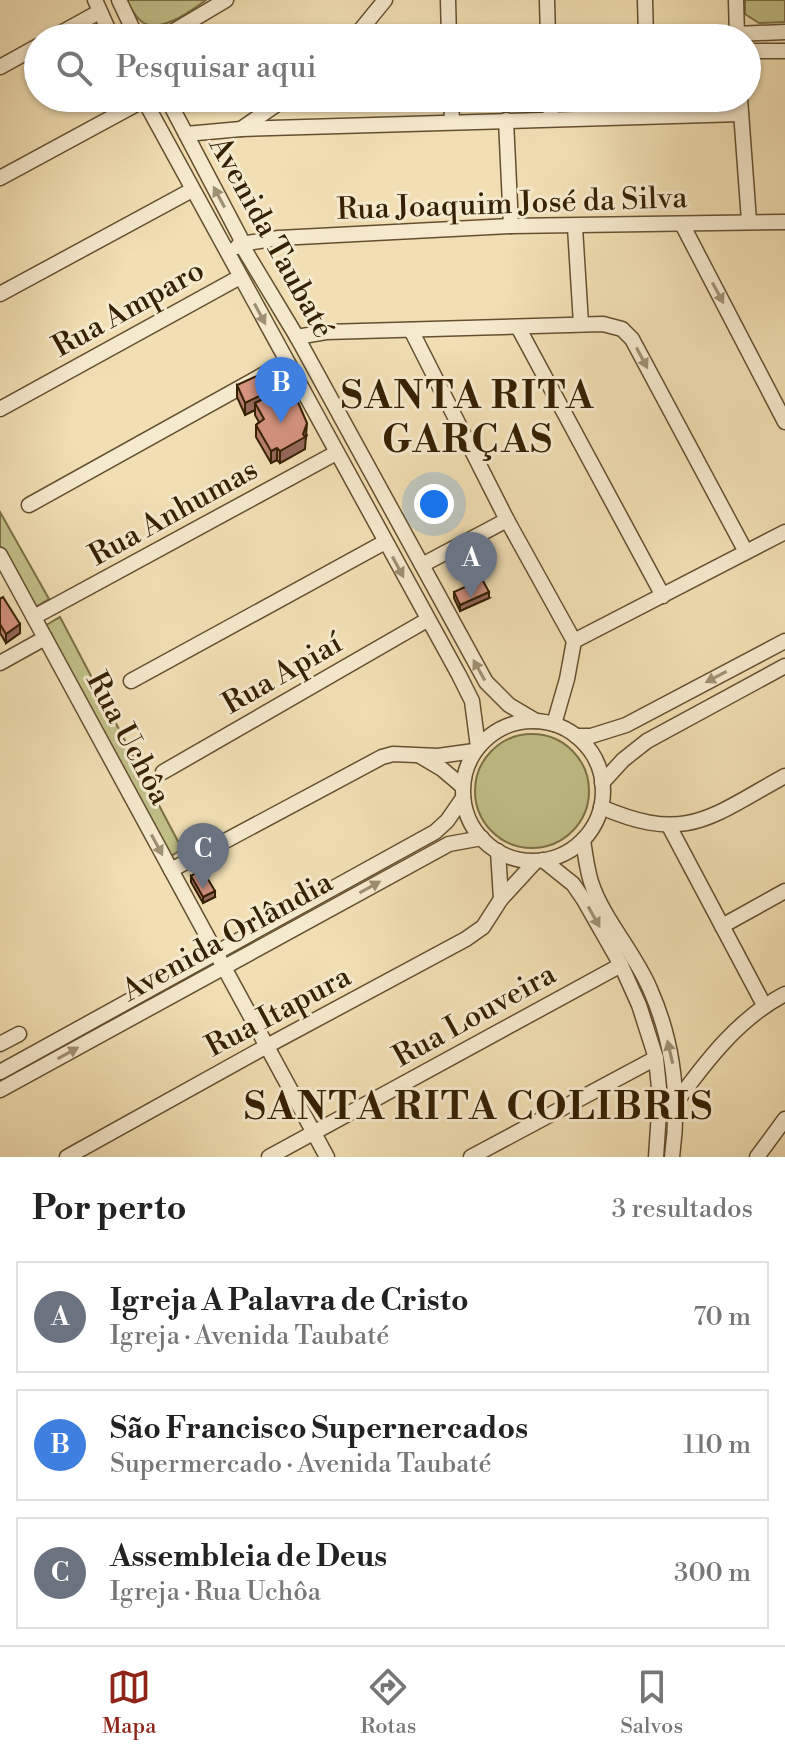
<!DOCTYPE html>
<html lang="pt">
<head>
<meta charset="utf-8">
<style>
	body { margin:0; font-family:"Libre Bodoni",serif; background:#f2f2f2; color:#222 }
	.you { position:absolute; left:434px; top:504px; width:28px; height:28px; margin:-20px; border:6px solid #fff; border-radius:50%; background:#1a73e8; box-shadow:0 0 0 12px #1a73e833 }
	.badge { display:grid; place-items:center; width:52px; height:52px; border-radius:50%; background:#8f2418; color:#fff; font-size:26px; font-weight:700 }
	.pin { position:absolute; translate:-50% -66px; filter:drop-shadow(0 2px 4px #0008) }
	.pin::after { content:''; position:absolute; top:42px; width:28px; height:24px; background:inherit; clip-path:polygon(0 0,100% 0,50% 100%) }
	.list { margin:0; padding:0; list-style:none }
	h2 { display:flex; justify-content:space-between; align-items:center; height:104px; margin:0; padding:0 32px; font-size:34px }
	h2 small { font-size:26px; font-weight:400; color:#767676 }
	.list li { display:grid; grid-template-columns:52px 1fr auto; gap:24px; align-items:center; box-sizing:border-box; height:112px; margin:0 16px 16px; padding:0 16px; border:2px solid #e0e0e0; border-radius:0px }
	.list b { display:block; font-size:30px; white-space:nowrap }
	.list p { margin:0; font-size:26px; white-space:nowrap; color:#767676 }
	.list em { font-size:26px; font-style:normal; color:#767676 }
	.icon { flex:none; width:44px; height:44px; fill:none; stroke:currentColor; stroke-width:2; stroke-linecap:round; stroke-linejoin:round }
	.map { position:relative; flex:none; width:785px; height:1157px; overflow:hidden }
	.search { position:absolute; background:#fff; box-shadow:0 2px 6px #0004; left:24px; right:24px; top:24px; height:88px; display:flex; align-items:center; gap:20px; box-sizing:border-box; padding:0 28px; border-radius:44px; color:#767676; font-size:30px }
	.sheet { height:488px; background:#fff }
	nav { display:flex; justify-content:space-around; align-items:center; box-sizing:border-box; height:112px; border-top:2px solid #e0e0e0; background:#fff; font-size:22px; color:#767676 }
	nav a { display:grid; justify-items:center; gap:4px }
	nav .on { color:#8f2418 }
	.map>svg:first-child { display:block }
</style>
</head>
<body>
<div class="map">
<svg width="785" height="1157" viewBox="0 0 785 1157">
	<rect width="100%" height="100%" fill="#f1dfb3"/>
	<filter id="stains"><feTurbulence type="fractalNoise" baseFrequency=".0025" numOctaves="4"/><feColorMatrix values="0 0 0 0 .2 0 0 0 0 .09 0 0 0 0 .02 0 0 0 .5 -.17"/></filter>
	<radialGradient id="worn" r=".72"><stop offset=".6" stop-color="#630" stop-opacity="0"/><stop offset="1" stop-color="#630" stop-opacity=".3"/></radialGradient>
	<g fill="#c1c088" stroke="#7b7046" stroke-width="2">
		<path d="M126,0H206C192,10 158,36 141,21C135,16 130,7 126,0Z"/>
		<path d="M745,0H785V22L759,23L745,14Z"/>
		<path d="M0,512L49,599L34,608L0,546Z"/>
		<path d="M60,617L182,849L168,858L43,627Z"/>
		<circle cx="532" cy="791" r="57"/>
	</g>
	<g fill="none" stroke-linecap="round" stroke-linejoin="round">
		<defs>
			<g id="minor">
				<path d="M95,0L112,38"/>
				<path d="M119,0L137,38"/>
				<path d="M448,0L449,38"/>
				<path d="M547,0L548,38"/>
				<path d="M645,0L646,38"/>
				<path d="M736,0L737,38"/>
				<path d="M736,34L785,32"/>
				<path d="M52,38L99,12"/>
				<path d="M162,38L226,0"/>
				<path d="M354,38L385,0"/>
				<path d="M747,51H785"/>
				<path d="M0,67L38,46"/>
				<path d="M143,98L459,675L472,701L478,747"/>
				<path d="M167,98L240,237L241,244L297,337L486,682L509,705L536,721"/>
				<path d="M451,98L452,122"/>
				<path d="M550,98L551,119"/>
				<path d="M647,98L648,116"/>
				<path d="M740,98L749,221"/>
				<path d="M506,120L511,226"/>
				<path d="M241,129L286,98"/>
				<path d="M186,134L241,129L741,114"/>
				<path d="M0,178L144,100"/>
				<path d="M682,224L785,422"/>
				<path d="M575,227L581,324"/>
				<path d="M237,247L241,244L279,238L511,226L785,222"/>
				<path d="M0,294L192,190"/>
				<path d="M518,327L663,596"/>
				<path d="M411,330L507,520L574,641L567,679L554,724"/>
				<path d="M297,337L326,332L603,324L622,329L632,339L746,552"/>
				<path d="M0,409L240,277"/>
				<path d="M29,505L286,362"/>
				<path d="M0,555L327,1157"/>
				<path d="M422,565L507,520"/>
				<path d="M34,617L336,453"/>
				<path d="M574,641L785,532"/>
				<path d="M0,663L45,638"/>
				<path d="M131,681L385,542"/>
				<circle cx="533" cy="791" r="70"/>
				<path d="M576,736H591L626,725L785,641"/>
				<path d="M420,756L442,769L462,786"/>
				<path d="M163,772L427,620"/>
				<path d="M602,783L623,760L647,741L785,666"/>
				<path d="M601,807C687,844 710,817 785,776"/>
				<path d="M669,826L764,1005"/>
				<path d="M583,840C585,854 587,869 591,882C603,919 635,953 650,989C674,1043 680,1099 672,1157"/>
				<path d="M498,851L501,899"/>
				<path d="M543,860L573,884L584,900L621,965L639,1005L656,1058L660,1098L656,1157"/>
				<path d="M171,870L382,757L393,754L438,756L474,751"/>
				<path d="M722,926L785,891"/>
				<path d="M0,1044L19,1034"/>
				<path d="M0,1072L435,832L447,821L463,798"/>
				<path d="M0,1090L449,844L482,838"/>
				<path d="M677,1101C707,1060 739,1018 785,994"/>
				<path d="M67,1157L267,1046L466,939L483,927L501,899L535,862"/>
				<path d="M269,1157L621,965"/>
				<path d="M471,1157L656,1058"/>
				<path d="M757,1157L785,1119"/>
			</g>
		</defs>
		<use href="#minor" stroke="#64502f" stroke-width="17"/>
		<use href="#minor" stroke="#f6eace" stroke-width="14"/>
	</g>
	<g fill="#b87e6e" stroke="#352103" stroke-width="2">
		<path d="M237,385L307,435L305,440V449L280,463L277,460L271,463L256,437V425L259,422L255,415V410L245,415L237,397Z"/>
		<path d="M454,592L489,598L460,611L454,598Z"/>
		<path d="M0,599L20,633L6,643L0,633Z"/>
		<path d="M191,876L215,897L203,903L191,882Z"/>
	</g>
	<g fill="#96675a" stroke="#352103" stroke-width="2">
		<path d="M282,378V390L255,403V410L245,415V403Z"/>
		<path d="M307,423L305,449L280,463V451L303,434Z"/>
		<path d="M277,448V460L271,463V451Z"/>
		<path d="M489,592V598L460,611V605Z"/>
		<path d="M20,624V633L6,643V634Z"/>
		<path d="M215,891V897L203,903V897Z"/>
	</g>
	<g fill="#d69380" stroke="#352103" stroke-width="2">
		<path d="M270,370L282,378L278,387L245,403L237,385Z"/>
		<path d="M291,386L307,423L303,434L305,437L280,451L277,448L271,451L256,425L264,419L255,403Z"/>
		<path d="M482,579L489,592L460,605L454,592Z"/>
		<path d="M3,597L20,624L6,634L0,624V599Z"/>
		<path d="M202,869L215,891L203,897L191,876Z"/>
	</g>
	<defs><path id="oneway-solid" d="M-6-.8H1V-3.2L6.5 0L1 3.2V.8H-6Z" transform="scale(2)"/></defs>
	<g fill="#9f9073">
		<use href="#oneway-solid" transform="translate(219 197) rotate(-118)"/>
		<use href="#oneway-solid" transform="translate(718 293) rotate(62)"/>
		<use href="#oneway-solid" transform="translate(260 314) rotate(62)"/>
		<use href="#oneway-solid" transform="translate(642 358) rotate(62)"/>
		<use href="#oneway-solid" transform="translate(398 567) rotate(62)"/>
		<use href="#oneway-solid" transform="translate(479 670) rotate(-119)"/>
		<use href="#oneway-solid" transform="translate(716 677) rotate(152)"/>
		<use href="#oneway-solid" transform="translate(157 845) rotate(62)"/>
		<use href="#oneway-solid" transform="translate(370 887) rotate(-29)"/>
		<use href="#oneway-solid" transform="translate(594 917) rotate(61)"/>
		<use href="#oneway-solid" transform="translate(670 1052) rotate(-103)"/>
		<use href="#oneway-solid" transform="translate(68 1053) rotate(-29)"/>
	</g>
	<g text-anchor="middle" stroke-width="6" stroke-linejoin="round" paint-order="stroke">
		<g font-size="30" fill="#352103" stroke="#f6eace">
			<text transform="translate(512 203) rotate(-2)" y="10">Rua Joaquim José da Silva</text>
			<text transform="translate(272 237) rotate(61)" y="10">Avenida Taubaté</text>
			<text transform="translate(128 308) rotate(-29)" y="10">Rua Amparo</text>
			<text transform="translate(173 512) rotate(-29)" y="10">Rua Anhumas</text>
			<text transform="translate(282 673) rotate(-30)" y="10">Rua Apiaí</text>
			<text transform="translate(129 738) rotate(62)" y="10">Rua Uchôa</text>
			<text transform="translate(227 936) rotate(-29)" y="10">Avenida Orlândia</text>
			<text transform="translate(278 1011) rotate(-28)" y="10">Rua Itapura</text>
			<text transform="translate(474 1015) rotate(-29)" y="10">Rua Louveira</text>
		</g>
		<g font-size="38" font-weight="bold" letter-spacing="2" fill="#352103" stroke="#f6eace">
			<text x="468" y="408">SANTA RITA<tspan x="468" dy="44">GARÇAS</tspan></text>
			<text x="479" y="1119">SANTA RITA COLIBRIS</text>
		</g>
	</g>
	<rect width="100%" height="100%" filter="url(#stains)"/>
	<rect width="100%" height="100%" fill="url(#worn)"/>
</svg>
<div class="you"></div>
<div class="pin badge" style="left:471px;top:598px;background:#6b7280">A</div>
<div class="pin badge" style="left:281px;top:423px;background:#3f7fe0">B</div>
<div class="pin badge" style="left:203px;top:889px;background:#6b7280">C</div>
<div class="search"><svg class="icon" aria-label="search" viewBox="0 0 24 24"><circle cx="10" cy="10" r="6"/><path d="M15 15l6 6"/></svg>Pesquisar aqui</div>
</div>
<section class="sheet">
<h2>Por perto<small>3 resultados</small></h2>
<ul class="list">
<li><span class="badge" style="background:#6b7280">A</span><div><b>Igreja A Palavra de Cristo</b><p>Igreja · Avenida Taubaté</p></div><em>70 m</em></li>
<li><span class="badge" style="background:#3f7fe0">B</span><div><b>São Francisco Supernercados</b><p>Supermercado · Avenida Taubaté</p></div><em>110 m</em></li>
<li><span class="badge" style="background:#6b7280">C</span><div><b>Assembleia de Deus</b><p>Igreja · Rua Uchôa</p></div><em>300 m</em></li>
</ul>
</section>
<nav>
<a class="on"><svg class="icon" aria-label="map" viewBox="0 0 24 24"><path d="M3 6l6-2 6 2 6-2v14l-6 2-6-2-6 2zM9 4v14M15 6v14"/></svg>Mapa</a>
<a><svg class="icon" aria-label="directions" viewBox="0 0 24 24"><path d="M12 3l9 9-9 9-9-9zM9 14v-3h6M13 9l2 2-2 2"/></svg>Rotas</a>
<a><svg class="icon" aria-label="saved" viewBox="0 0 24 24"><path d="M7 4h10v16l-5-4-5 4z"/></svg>Salvos</a>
</nav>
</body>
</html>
